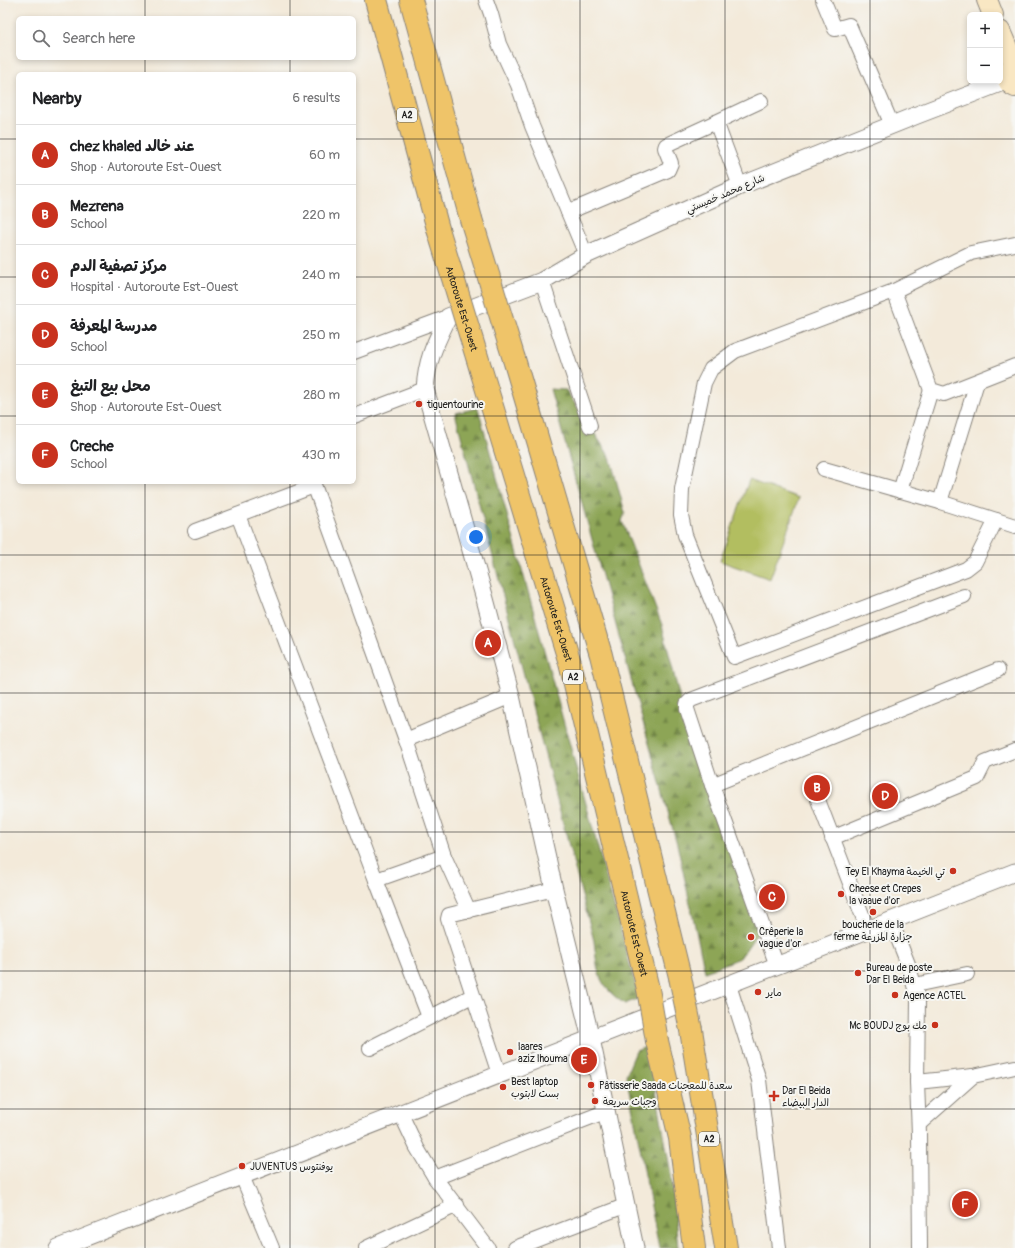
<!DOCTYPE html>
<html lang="en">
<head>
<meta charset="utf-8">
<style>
	body { margin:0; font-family:Pangolin,"Playpen Sans Arabic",sans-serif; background:#f2f2f2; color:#202124 }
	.controls { position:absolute; right:12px; top:12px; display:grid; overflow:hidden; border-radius:6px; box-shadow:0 2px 6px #0003 }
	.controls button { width:36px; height:36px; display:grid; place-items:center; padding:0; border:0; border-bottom:1px solid #e0e0e0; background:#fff; color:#202124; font:20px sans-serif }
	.you { position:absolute; left:476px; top:537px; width:14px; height:14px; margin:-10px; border:3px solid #fff; border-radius:50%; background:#1a73e8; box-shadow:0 0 0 6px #1a73e833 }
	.badge { display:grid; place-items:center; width:26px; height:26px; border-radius:50%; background:#c8321e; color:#fff; font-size:13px; font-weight:700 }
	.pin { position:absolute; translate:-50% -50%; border:2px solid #fff; box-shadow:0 1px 4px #0006 }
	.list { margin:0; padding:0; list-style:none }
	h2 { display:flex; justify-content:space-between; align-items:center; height:52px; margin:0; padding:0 16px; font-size:17px }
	h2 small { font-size:13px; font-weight:400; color:#757577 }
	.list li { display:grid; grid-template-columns:26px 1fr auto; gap:12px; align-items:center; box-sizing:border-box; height:60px; padding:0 16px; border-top:1px solid #e0e0e0 }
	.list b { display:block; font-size:15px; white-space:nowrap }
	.list p { margin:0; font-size:13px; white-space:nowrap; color:#757577 }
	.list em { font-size:13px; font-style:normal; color:#757577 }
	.icon { flex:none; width:22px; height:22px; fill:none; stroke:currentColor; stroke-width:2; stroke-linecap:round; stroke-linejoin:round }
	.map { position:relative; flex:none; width:1015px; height:1248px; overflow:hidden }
	.search { position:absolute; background:#fff; box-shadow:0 2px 6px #0003; left:16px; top:16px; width:340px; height:44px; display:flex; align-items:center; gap:10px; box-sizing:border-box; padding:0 14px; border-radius:6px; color:#757577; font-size:15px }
	.panel { position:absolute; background:#fff; box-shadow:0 2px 6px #0003; left:16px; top:72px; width:340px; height:412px; border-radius:6px }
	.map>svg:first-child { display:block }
</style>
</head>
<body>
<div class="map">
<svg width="1015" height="1248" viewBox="0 0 1015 1248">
	<defs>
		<pattern id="forest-firs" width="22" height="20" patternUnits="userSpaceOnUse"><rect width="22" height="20" fill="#8da556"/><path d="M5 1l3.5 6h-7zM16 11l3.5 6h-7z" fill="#728646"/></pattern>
	</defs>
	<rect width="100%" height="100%" fill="#f6f6f2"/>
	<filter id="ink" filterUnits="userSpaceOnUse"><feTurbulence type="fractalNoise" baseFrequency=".025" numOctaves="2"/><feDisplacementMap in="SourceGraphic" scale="8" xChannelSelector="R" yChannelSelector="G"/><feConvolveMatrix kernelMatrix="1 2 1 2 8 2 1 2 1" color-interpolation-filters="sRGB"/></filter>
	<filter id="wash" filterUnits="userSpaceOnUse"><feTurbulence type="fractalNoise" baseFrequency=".012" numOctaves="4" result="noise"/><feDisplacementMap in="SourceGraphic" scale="16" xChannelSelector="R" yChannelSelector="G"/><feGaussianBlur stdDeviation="0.9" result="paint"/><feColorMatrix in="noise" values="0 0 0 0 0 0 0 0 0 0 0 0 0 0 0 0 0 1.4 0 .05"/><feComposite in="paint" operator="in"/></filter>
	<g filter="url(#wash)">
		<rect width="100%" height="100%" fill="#f3eada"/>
		<g fill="url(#forest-firs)" stroke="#546039">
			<path d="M550,389L566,390L610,457L625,513L622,521L662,625L679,695L758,932L740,958L705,972L677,844Z"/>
			<path d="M478,408L639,998L625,1004C597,985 598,974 594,941L455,413Z"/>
			<path d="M648,1046L671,1174L678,1248H659L626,1075L636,1051Z"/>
		</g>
		<path fill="#b2be60" stroke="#676d3e" d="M749,480L799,498L770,579L720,561Z"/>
	</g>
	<g filter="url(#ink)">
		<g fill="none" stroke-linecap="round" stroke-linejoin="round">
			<defs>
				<g id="minor">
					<path d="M486,0L491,14L499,44L518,85L532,126L586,255"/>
					<path d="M823,0L835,29L849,25L892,125"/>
					<path d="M716,122L761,101"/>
					<path d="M568,212L668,170L671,163L665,148L666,145L716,122L740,186"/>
					<path d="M542,281L590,426"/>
					<path d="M894,291L971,253L1015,244"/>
					<path d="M354,352L448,317"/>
					<path d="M354,416L425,389"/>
					<path d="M824,469L940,502L1015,526"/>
					<path d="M313,482L406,740L444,856L469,911"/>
					<path d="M900,491L931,390"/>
					<path d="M940,502L977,382"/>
					<path d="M238,515L376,880"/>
					<path d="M996,520L975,562L966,569L734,657L685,535L681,515L682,489L704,383L711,369L735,351L894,291L931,390L944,394L1015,366"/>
					<path d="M195,531L314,486"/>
					<path d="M406,740L511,696"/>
					<path d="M712,785L998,670"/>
					<path d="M818,800L868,930"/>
					<path d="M832,838L977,778L985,762L1015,750"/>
					<path d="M891,921L908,964L918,999L917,1082L919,1134L920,1248"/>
					<path d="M777,966L712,785L687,709V704L691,700L964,596"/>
					<path d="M729,985L759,1080L779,1248"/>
					<path d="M915,985L967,974"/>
					<path d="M429,1017L376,880L444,856"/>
					<path d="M370,1048L472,996"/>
					<path d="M499,1074L448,919L449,915L554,889"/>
					<path d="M917,1082L973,1076L1015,1067"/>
					<path d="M400,1112L417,1148L435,1178L607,1111"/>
					<path d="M919,1124L973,1076"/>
					<path d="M242,1176L272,1248"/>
					<path d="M435,1178L488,1248"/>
					<path d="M366,1248L457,1205"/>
					<path d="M515,1248L627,1205"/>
				</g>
				<g id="tertiary">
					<path d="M58,1248L1015,872"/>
					<path d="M635,1248L591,1039L554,889L511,696L485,599L425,389C427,359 435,344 448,317L542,281L586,255L740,186L917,115L1008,80"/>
				</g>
				<g id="secondary">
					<path d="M987,0L993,15"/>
					<path d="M1000,31L1015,66"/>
					<path d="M1015,66L1009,70C1005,77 1008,84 1015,87"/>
				</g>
				<g id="motorway">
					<path d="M376,0L438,229"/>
					<path d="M411,0L471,219"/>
					<path d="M514,359L601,655L680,977"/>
					<path id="s1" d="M481,370L570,663L648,989"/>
					<path d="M691,1030L726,1248"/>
					<path d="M657,1041L680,1138L694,1248"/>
				</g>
			</defs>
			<use href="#minor" stroke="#88837b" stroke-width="16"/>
			<use href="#tertiary" stroke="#88837b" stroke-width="19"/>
			<use href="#secondary" stroke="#88837b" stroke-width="22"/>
			<use href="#motorway" stroke="#88837b" stroke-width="24"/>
			<use href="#minor" stroke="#fff" stroke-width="14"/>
			<use href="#tertiary" stroke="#fff" stroke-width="17"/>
			<use href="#secondary" stroke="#f9e7c3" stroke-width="20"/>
			<use href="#motorway" stroke="#efc469" stroke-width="22"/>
			<defs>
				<g id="motorway-bridge">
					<path d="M471,219L514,359"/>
					<path id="s2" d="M438,229L481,370"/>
					<path d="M680,977L691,1030"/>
					<path d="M648,989L657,1041"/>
				</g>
			</defs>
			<use href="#motorway-bridge" stroke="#88837b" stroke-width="24" stroke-linecap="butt"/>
			<use href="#motorway-bridge" stroke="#efc469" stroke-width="22"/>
		</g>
	</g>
	<path fill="none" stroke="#1c1c1c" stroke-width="1" stroke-opacity="0.55" d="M145,0V18M290,0V18M435,0V1248M580,0V1248M725,0V1248M870,0V1248M145,58V74M290,58V74M0,139H18M354,139H1015M0,277H18M354,277H1015M0,416H18M354,416H1015M145,482V1248M290,482V1248M0,555H1015M0,693H1015M0,832H1015M0,971H1015M0,1109H1015"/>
	<g fill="#c8321e" stroke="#f6f6f2" stroke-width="1.5">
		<circle cx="419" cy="404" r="4"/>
		<circle cx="953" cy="871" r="4"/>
		<circle cx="841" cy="894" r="4"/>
		<circle cx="873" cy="912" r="4"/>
		<circle cx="751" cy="937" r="4"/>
		<circle cx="858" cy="973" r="4"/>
		<circle cx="758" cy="992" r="4"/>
		<circle cx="895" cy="995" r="4"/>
		<circle cx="935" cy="1025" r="4"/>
		<circle cx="510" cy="1052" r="4"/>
		<circle cx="591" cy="1085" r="4"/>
		<circle cx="503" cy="1087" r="4"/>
		<path d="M772 1090h4v4h4v4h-4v4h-4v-4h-4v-4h4z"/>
		<circle cx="595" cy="1101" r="4"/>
		<circle cx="242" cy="1166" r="4"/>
	</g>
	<g text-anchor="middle" stroke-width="4" stroke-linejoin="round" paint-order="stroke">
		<g fill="#f6f6f2" stroke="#5d5d5c" stroke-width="1">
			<rect x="397" y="108" width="20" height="14" rx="3"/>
			<rect x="563" y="670" width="20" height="14" rx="3"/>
			<rect x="699" y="1132" width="20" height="14" rx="3"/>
		</g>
		<g font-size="9" font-weight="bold" fill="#1c1c1c">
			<text x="407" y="118">A2</text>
			<text x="573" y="680">A2</text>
			<text x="709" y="1142">A2</text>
		</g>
		<g font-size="10" fill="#1c1c1c" stroke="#f6f6f2">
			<text transform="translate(725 193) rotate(-23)" y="4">شارع محمد خميستي</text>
			<text dy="4" stroke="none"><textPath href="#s2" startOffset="83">Autoroute Est-Ouest</textPath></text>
			<text dy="4" stroke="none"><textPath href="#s1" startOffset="260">Autoroute Est-Ouest</textPath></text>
			<text dy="4" stroke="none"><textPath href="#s1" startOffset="584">Autoroute Est-Ouest</textPath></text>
		</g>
		<g font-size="10" fill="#1c1c1c" stroke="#f6f6f2" text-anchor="start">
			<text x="427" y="408">tiguentourine</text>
			<text x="945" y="875" text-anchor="end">Tey El Khayma تي الخيمة</text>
			<text x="849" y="892">Cheese et Crepes<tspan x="849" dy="12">la vaaue d'or</tspan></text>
			<text x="873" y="928" text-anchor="middle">boucherie de la<tspan x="873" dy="12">ferme جزارة المزرعة</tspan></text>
			<text x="759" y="935">Crêperie la<tspan x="759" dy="12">vague d'or</tspan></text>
			<text x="866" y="971">Bureau de poste<tspan x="866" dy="12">Dar El Beida</tspan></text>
			<text x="766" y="996">ماير</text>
			<text x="903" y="999">Agence ACTEL</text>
			<text x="927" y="1029" text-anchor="end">Mc BOUDJ مك بوج</text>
			<text x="518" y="1050">laares<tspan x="518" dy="12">aziz lhouma</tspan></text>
			<text x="511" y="1085">Best laptop<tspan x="511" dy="12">بست لابتوب</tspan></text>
			<text x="599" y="1089">Pâtisserie Saada سعدة للمعجنات</text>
			<text x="782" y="1094">Dar El Beida<tspan x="782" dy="12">الدار البيضاء</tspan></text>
			<text x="603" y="1105">وجبات سريعة</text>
			<text x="250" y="1170">JUVENTUS يوفنتوس</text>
		</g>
	</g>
</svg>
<div class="controls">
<button>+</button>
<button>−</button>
</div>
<div class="you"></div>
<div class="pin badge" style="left:488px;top:643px">A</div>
<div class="pin badge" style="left:817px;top:788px">B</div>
<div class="pin badge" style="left:772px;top:897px">C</div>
<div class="pin badge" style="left:885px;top:796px">D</div>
<div class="pin badge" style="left:584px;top:1060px">E</div>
<div class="pin badge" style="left:965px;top:1204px">F</div>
<div class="search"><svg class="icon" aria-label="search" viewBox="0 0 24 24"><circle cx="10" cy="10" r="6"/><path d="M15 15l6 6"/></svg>Search here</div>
<section class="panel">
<h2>Nearby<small>6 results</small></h2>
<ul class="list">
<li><span class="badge">A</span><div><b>chez khaled عند خالد</b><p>Shop · Autoroute Est-Ouest</p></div><em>60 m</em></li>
<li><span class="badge">B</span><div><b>Mezrena</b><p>School</p></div><em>220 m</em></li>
<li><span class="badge">C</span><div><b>مركز تصفية الدم</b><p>Hospital · Autoroute Est-Ouest</p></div><em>240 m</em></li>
<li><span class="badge">D</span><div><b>مدرسة المعرفة</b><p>School</p></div><em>250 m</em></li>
<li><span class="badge">E</span><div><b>محل بيع التبغ</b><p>Shop · Autoroute Est-Ouest</p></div><em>280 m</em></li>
<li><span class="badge">F</span><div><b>Creche</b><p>School</p></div><em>430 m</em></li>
</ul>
</section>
</div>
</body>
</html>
